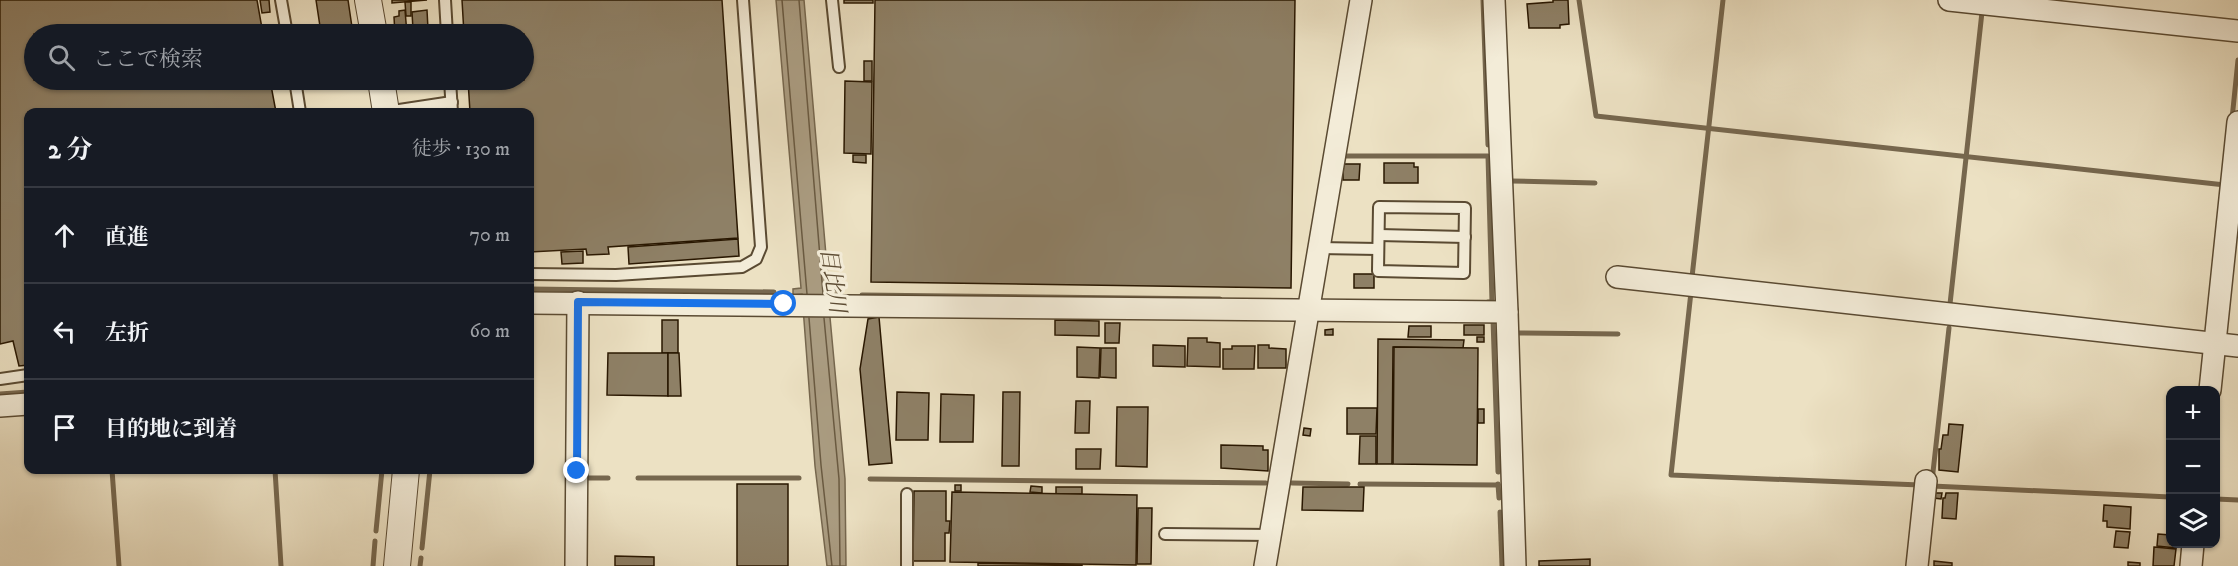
<!DOCTYPE html>
<html lang="ja">
<head>
<meta charset="utf-8">
<style>
	body { margin:0; font-family:"IM FELL DW Pica","Noto Serif JP",serif; background:#20242c; color:#f1f3f6 }
	.controls { position:absolute; right:18px; bottom:18px; display:grid; overflow:hidden; border-radius:12px; box-shadow:0 2px 4px #0004 }
	.controls button { width:54px; height:54px; display:grid; place-items:center; padding:0; border:0; border-bottom:2px solid #363941; background:#171b24; color:#f1f3f6; font:30px sans-serif }
	.stop { position:absolute; width:18px; height:18px; margin:-14px; border:4px solid #1a73e8; border-radius:50%; background:#fff }
	.stop.end { background:#1a73e8; border-color:#fff; box-shadow:0 2px 6px #0008 }
	.list { margin:0; padding:0; list-style:none }
	h2 { display:flex; justify-content:space-between; align-items:center; height:78px; margin:0; padding:0 24px; font-size:26px }
	h2 small { font-size:20px; font-weight:400; color:#9ea1a6 }
	.list li { display:grid; grid-template-columns:39px 1fr auto; gap:18px; align-items:center; box-sizing:border-box; height:96px; padding:0 24px; border-top:2px solid #363941 }
	.list b { display:block; font-size:22px; white-space:nowrap }
	.list em { font-size:20px; font-style:normal; color:#9ea1a6 }
	.icon { flex:none; width:33px; height:33px; fill:none; stroke:currentColor; stroke-width:2; stroke-linecap:round; stroke-linejoin:round }
	.map { position:relative; flex:none; width:2238px; height:566px; overflow:hidden }
	.search { position:absolute; background:#171b24; box-shadow:0 2px 4px #0004; left:24px; top:24px; width:510px; height:66px; display:flex; align-items:center; gap:15px; box-sizing:border-box; padding:0 21px; border-radius:33px; color:#9ea1a6; font-size:22px }
	.panel { position:absolute; background:#171b24; box-shadow:0 2px 4px #0004; left:24px; top:108px; width:510px; height:366px; border-radius:12px }
	.map>svg:first-child { display:block }
</style>
</head>
<body>
<div class="map">
<svg width="2238" height="566" viewBox="0 0 2238 566">
	<rect width="100%" height="100%" fill="#ece1c3"/>
	<filter id="stains"><feTurbulence type="fractalNoise" baseFrequency=".00333" numOctaves="4"/><feColorMatrix values="0 0 0 0 .2 0 0 0 0 .09 0 0 0 0 .02 0 0 0 .5 -.17"/></filter>
	<radialGradient id="worn" r=".72"><stop offset=".6" stop-color="#630" stop-opacity="0"/><stop offset="1" stop-color="#630" stop-opacity=".3"/></radialGradient>
	<path fill="#aa9c81" stroke="#76674e" stroke-width="1.5" d="M776,0H804L829,290H837L838,295L828,296L845,479L846,566H827L815,466L802,294L793,295V289L801,288Z"/>
	<g fill="none" stroke-linecap="round" stroke-linejoin="round">
		<g stroke="#6a5a41" stroke-width="1.5">
			<path d="M782,0L807,294"/>
			<path d="M799,0L823,294"/>
			<path d="M809,318L821,465L832,566"/>
			<path d="M824,318L839,479L840,566"/>
		</g>
		<g stroke="#76674e" stroke-width="5">
			<path d="M1483,0L1488,145"/>
			<path d="M1579,0L1596,116L2225,185"/>
			<path d="M2232,119L2238,60"/>
			<path d="M1346,156H1488L1492,302H1488"/>
			<path d="M1511,181L1595,183"/>
			<path d="M1692,277L1723,0"/>
			<path d="M530,289L774,292"/>
			<path d="M1691,292L1671,475L1920,485"/>
			<path d="M862,295L1220,299"/>
			<path d="M1950,304L1982,12"/>
			<path d="M1493,319L1498,472"/>
			<path d="M1517,333L1618,334"/>
			<path d="M0,394L28,392"/>
			<path d="M112,470L119,566"/>
			<path d="M275,470L281,566"/>
			<path d="M588,478H608"/>
			<path d="M638,478H799"/>
			<path d="M870,479L1266,483"/>
			<path d="M1932,481L1949,328"/>
			<path d="M1292,483L1348,484"/>
			<path d="M1360,484L1498,485"/>
			<path d="M1498,484L1499,498"/>
			<path d="M1932,486L2170,497"/>
			<path d="M2216,499L2238,500"/>
			<path d="M1500,512L1502,566"/>
			<path d="M376,531L382,470"/>
			<path d="M422,548L430,470"/>
			<path d="M373,566L375,541"/>
			<path d="M420,566L421,558"/>
		</g>
	</g>
	<g fill="#8e8066" stroke="#291701" stroke-width="1.5">
		<path d="M0,0H257L263,34H34V80H270L276,112H28V365L19,366L13,341L0,344Z"/>
		<path d="M260,0H269L270,12L262,13Z"/>
		<path d="M316,0H348L353,34H318L321,33Z"/>
		<path d="M392,0H427L392,3Z"/>
		<path d="M462,0H722L738,238L608,247L609,254L587,255L586,249L530,252V112H470L468,80H524V34H464Z"/>
		<rect x="844" y="0" width="29" height="3"/>
		<path d="M875,0H1295L1291,288L871,282Z"/>
		<path d="M1553,0H1568L1569,24L1560,25V28H1529L1527,4L1553,2Z"/>
		<path d="M405,2H411V16H406Z"/>
		<path d="M405,10L407,34H395L394,17L399,16V11Z"/>
		<path d="M427,10L428,29L413,30L412,12Z"/>
		<rect x="864" y="61" width="8" height="20"/>
		<path d="M845,81L872,82L871,154L844,153Z"/>
		<path d="M853,155H866V163L853,162Z"/>
		<path d="M1384,163H1414V167H1418V183H1384Z"/>
		<path d="M1343,164H1360L1359,180H1343Z"/>
		<path d="M738,239L739,256L629,264L628,247Z"/>
		<path d="M583,251V263L562,264L561,252Z"/>
		<rect x="1354" y="274" width="20" height="14"/>
		<path d="M879,317L892,463L869,465L860,369L868,319Z"/>
		<rect x="662" y="320" width="16" height="33"/>
		<path d="M1055,320L1099,321V336L1055,335Z"/>
		<path d="M1105,323H1120L1119,343H1105Z"/>
		<rect x="1464" y="325" width="20" height="10"/>
		<path d="M1409,326H1431V337H1408Z"/>
		<path d="M1333,329V335H1325V330Z"/>
		<rect x="1477" y="337" width="7" height="5"/>
		<path d="M1188,338H1207V342L1220,343V367L1187,366Z"/>
		<path d="M1378,339L1464,340L1463,348L1393,347L1392,464H1377Z"/>
		<path d="M1153,345L1185,346V367L1153,366Z"/>
		<path d="M1258,345H1269V348L1286,349V368H1258Z"/>
		<path d="M1232,346H1255L1254,369H1223V349H1232Z"/>
		<path d="M1077,347L1100,348L1099,378L1077,377Z"/>
		<path d="M1394,347L1478,348L1477,465L1393,464Z"/>
		<path d="M1101,348H1116V378L1100,377Z"/>
		<path d="M608,353H668V396L607,395Z"/>
		<path d="M668,353H679L681,396H668Z"/>
		<path d="M897,392L929,393L928,440H896Z"/>
		<path d="M1003,392H1020L1019,466H1002Z"/>
		<path d="M941,394L974,395L973,442H940Z"/>
		<path d="M1076,401H1090L1089,433H1075Z"/>
		<path d="M1117,407H1148L1147,467L1116,466Z"/>
		<path d="M1347,408H1377L1376,434H1347Z"/>
		<rect x="1478" y="409" width="6" height="14"/>
		<path d="M1949,424L1963,425L1958,472L1939,470V449H1941L1943,435H1948Z"/>
		<path d="M1304,428L1311,429L1310,436L1303,435Z"/>
		<path d="M1360,436H1376V464H1359Z"/>
		<path d="M1221,445L1263,446V450H1268V471L1221,468Z"/>
		<path d="M1076,449H1101L1100,469H1076Z"/>
		<rect x="737" y="484" width="51" height="82"/>
		<rect x="955" y="485" width="6" height="6"/>
		<path d="M1031,486L1042,487V493L1030,492Z"/>
		<rect x="1056" y="487" width="26" height="7"/>
		<path d="M1303,487H1364L1363,511L1302,510Z"/>
		<path d="M914,491H946V521H950L949,533H945V561H913Z"/>
		<path d="M952,492L1137,495L1136,565L950,562Z"/>
		<path d="M1934,493H1942L1941,499L1934,498Z"/>
		<path d="M1946,493H1958L1956,519L1942,518L1943,498H1945Z"/>
		<path d="M2104,505L2131,507L2130,529L2107,527V521H2103Z"/>
		<path d="M1138,508H1152L1151,564H1137Z"/>
		<path d="M2116,531L2130,532L2128,548L2114,547Z"/>
		<path d="M2158,534L2170,535V544H2176V548L2157,546Z"/>
		<path d="M2154,547L2176,549L2174,566H2153Z"/>
		<path d="M615,556L654,557V566H615Z"/>
		<path d="M1590,559V566H1539V561Z"/>
		<path d="M1934,561L1952,563V566H1934Z"/>
		<path d="M2128,562L2140,563V566H2128Z"/>
		<path d="M978,563L1082,565V566H978Z"/>
	</g>
	<g fill="none" stroke-linecap="round" stroke-linejoin="round">
		<defs>
			<g id="service">
				<path d="M281,0L287,34"/>
				<path d="M445,0L447,34"/>
				<path d="M832,0L839,67"/>
				<path d="M295,80L300,112"/>
				<path d="M450,80L452,112"/>
				<path d="M386,112L452,102"/>
				<path d="M1379,207L1465,208L1464,273L1378,271Z"/>
				<path d="M1379,235L1465,237"/>
				<path d="M1319,248L1378,249"/>
				<path d="M530,274L616,275L742,267L756,259L761,247L743,0"/>
				<path d="M0,379L28,375"/>
				<path d="M1165,534L1271,535"/>
				<path d="M907,566V494"/>
			</g>
			<g id="minor">
				<path d="M1494,0L1507,312L1515,566"/>
				<path d="M1949,0L2238,31"/>
				<path d="M1617,277L2238,346"/>
				<path d="M530,303L1507,312"/>
				<path d="M2210,390L2238,122"/>
				<path d="M0,406L28,404"/>
				<path d="M576,566L578,302"/>
				<path d="M1265,566L1361,0"/>
				<path d="M1917,566L1926,481"/>
				<path d="M2191,566L2193,544"/>
			</g>
			<g id="tertiary">
				<path d="M368,0L374,34"/>
				<path d="M381,80L386,112"/>
				<path d="M397,566L406,470"/>
			</g>
		</defs>
		<use href="#service" stroke="#5a4a32" stroke-width="14"/>
		<use href="#minor" stroke="#5a4a32" stroke-width="24"/>
		<use href="#tertiary" stroke="#5a4a32" stroke-width="28"/>
		<use href="#service" stroke="#f3ecd8" stroke-width="10"/>
		<use href="#minor" stroke="#f3ecd8" stroke-width="21"/>
		<use href="#tertiary" stroke="#f3ecd8" stroke-width="26"/>
	</g>
	<g fill="none" stroke-linecap="round" stroke-linejoin="round">
		<path stroke="#1a73e8" stroke-width="8" d="M577,471L578,302L784,304"/>
	</g>
	<g text-anchor="middle" stroke-width="6" stroke-linejoin="round" paint-order="stroke">
		<g font-size="22" font-style="italic" fill="#5d4c34" stroke="#f3ecd8">
			<text transform="translate(834 280) rotate(81)" y="8">目比川</text>
		</g>
	</g>
	<rect width="100%" height="100%" filter="url(#stains)"/>
	<rect width="100%" height="100%" fill="url(#worn)"/>
</svg>
<div class="controls">
<button>+</button>
<button>−</button>
<button><svg class="icon" aria-label="layers" viewBox="0 0 24 24"><path d="M12 4l9 5-9 5-9-5zM3 14l9 5 9-5"/></svg></button>
</div>
<div class="stop" style="left:784px;top:304px"></div>
<div class="stop end" style="left:577px;top:471px"></div>
<div class="search"><svg class="icon" aria-label="search" viewBox="0 0 24 24"><circle cx="10" cy="10" r="6"/><path d="M15 15l6 6"/></svg>ここで検索</div>
<section class="panel">
<h2>2 分<small>徒歩 · 130 m</small></h2>
<ul class="list">
<li><svg class="icon" aria-label="ahead" viewBox="0 0 24 24"><path d="M12 20V5M6 11l6-6 6 6"/></svg><div><b>直進</b></div><em>70 m</em></li>
<li><svg class="icon" aria-label="left" viewBox="0 0 24 24"><path d="M17 20v-9H6M10 6l-5 5 5 5"/></svg><div><b>左折</b></div><em>60 m</em></li>
<li><svg class="icon" aria-label="arrive" viewBox="0 0 24 24"><path d="M6 21V4h12l-3 4 3 4H6"/></svg><div><b>目的地に到着</b></div></li>
</ul>
</section>
</div>
</body>
</html>
